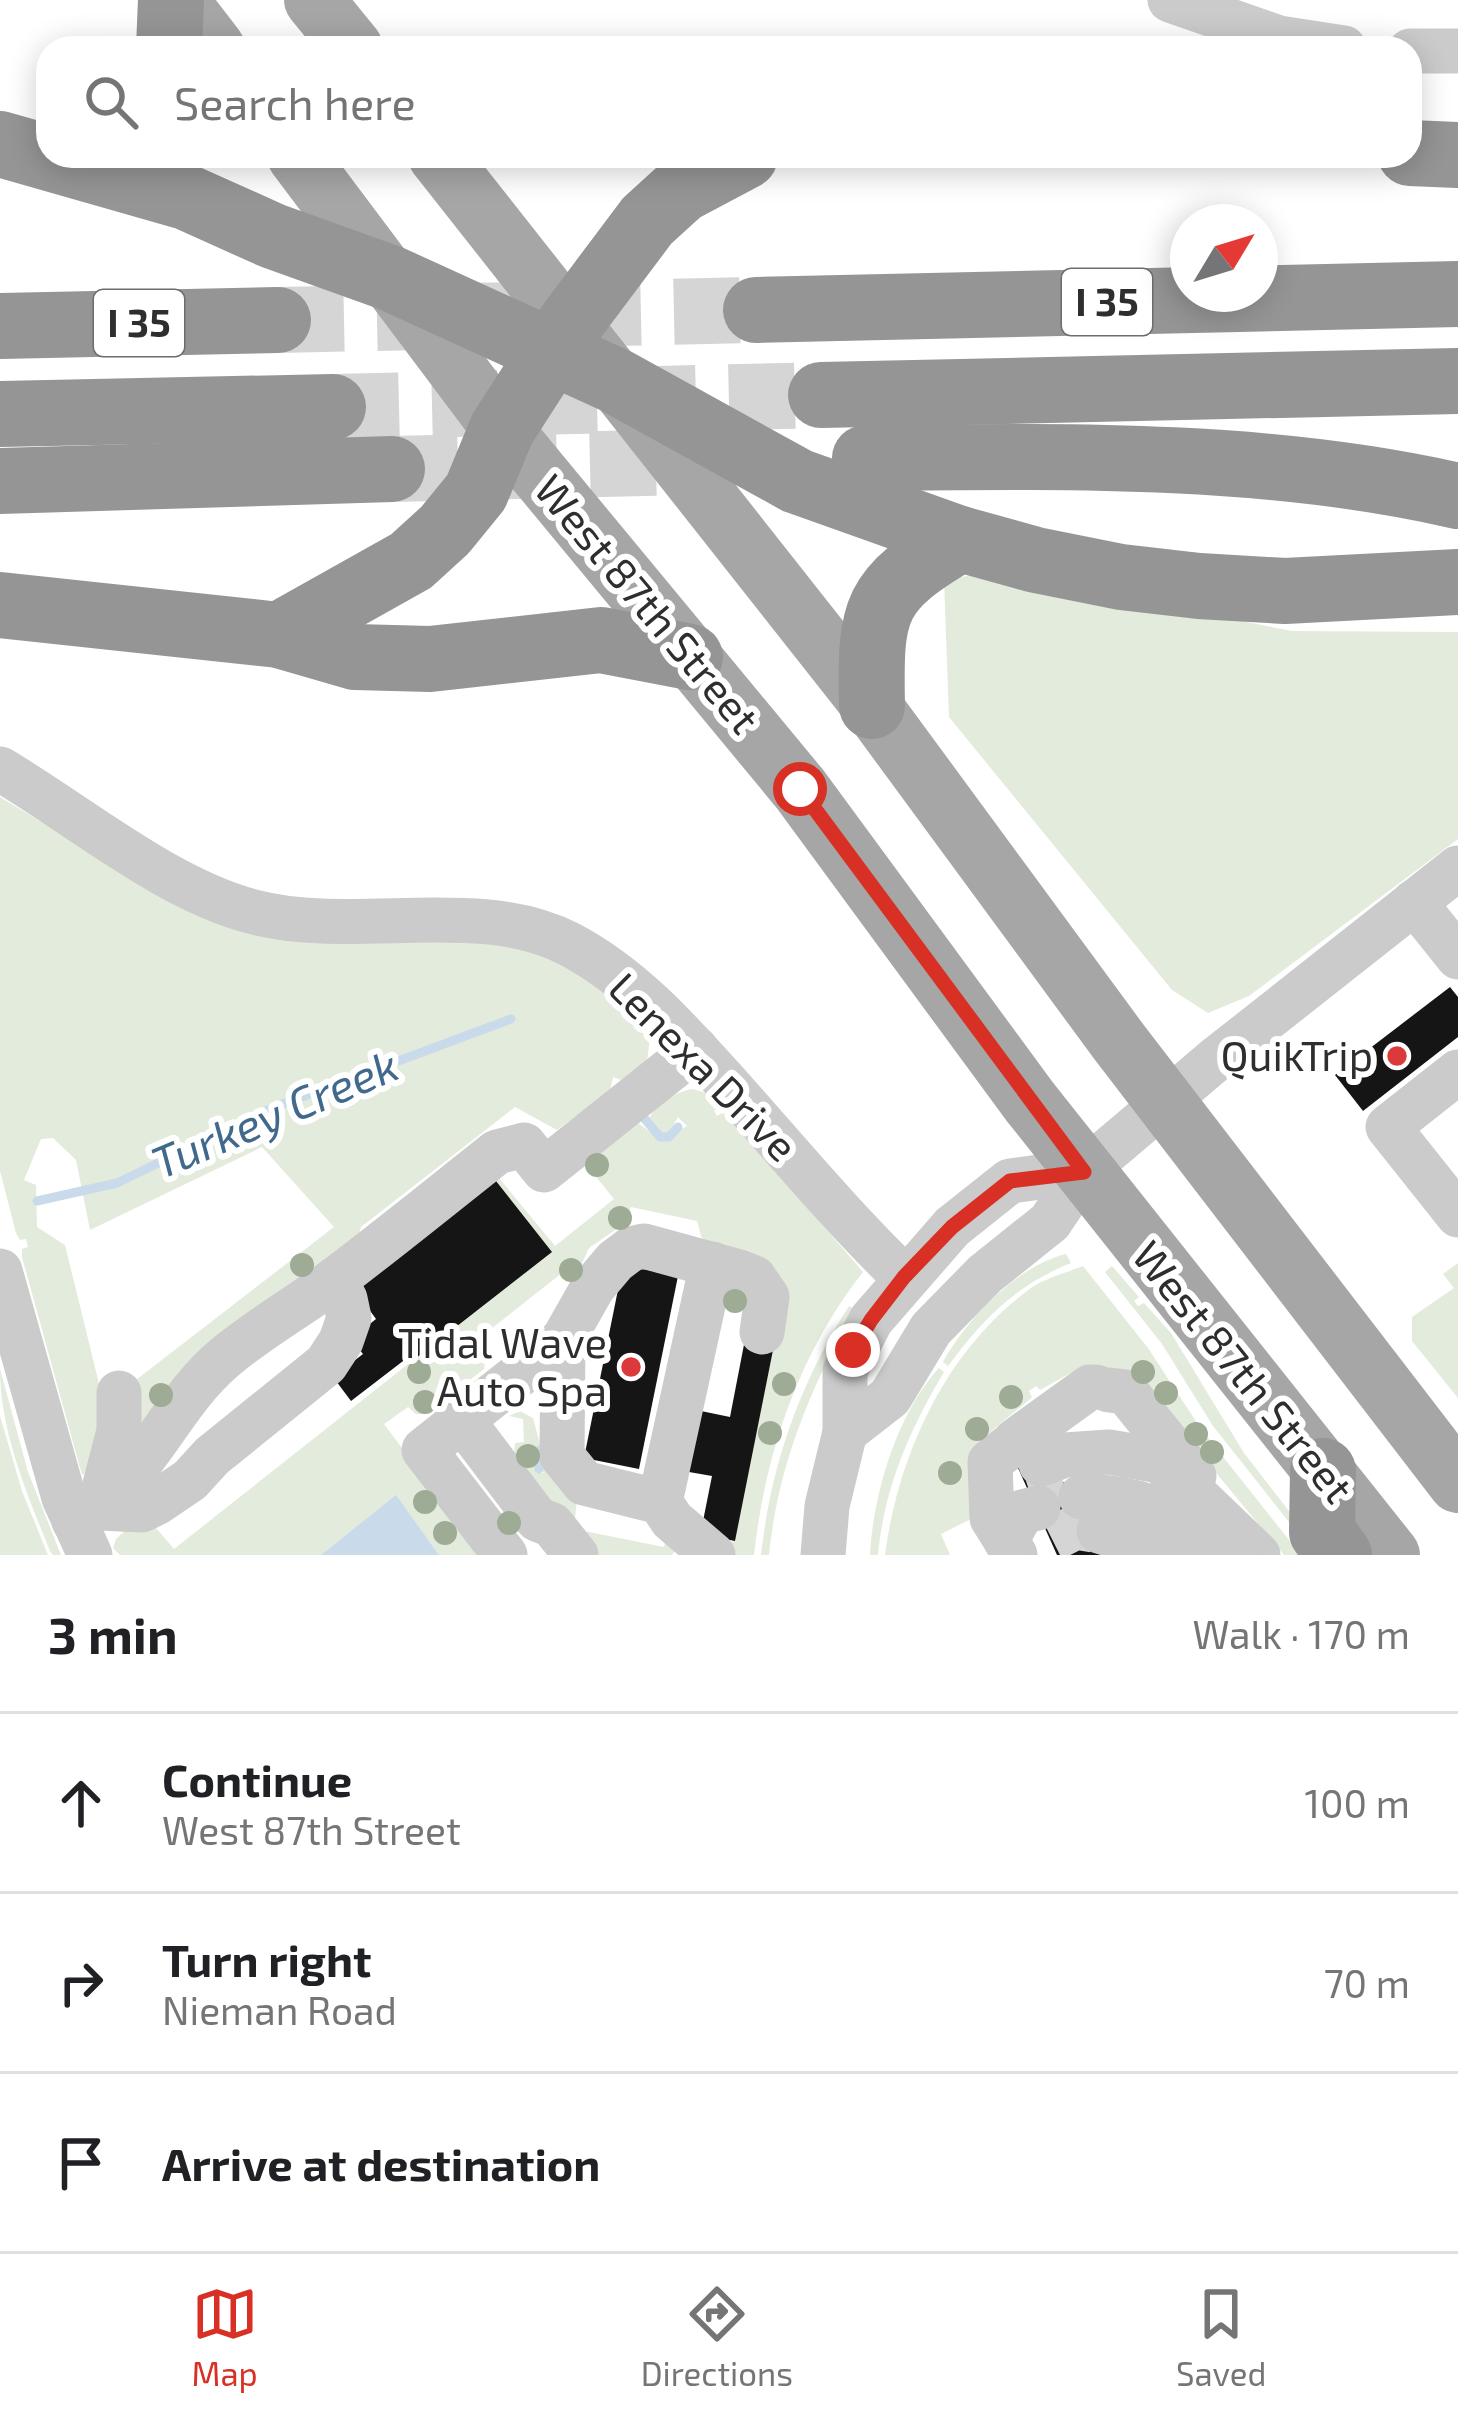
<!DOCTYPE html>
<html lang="en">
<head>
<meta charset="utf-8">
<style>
	body { margin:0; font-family:"Exo 2",sans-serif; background:#f6f6f6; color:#202124 }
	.compass { position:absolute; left:1170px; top:204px; width:108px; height:108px; border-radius:50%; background:#fff; box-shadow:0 6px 30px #0003; rotate:52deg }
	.stop { position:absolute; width:36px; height:36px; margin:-27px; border:9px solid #d93025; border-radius:50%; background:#fff }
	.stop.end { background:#d93025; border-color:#fff; box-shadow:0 3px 12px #0008 }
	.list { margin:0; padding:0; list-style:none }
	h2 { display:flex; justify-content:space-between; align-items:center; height:156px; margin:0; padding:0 48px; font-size:51px }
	h2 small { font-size:39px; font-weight:400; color:#757577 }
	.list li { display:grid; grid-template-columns:78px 1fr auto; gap:36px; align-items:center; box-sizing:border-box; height:180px; padding:0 48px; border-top:3px solid #e0e0e0 }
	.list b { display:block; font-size:45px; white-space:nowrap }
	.list p { margin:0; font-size:39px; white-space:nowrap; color:#757577 }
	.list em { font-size:39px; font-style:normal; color:#757577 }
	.icon { flex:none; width:66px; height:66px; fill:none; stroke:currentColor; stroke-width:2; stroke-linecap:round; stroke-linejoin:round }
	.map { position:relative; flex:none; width:1458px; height:1555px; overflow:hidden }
	.search { position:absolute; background:#fff; box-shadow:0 6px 30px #0003; left:36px; right:36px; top:36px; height:132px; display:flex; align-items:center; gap:30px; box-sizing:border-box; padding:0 42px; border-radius:36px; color:#757577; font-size:45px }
	.sheet { height:696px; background:#fff }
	nav { display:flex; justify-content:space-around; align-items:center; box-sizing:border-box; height:168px; border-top:3px solid #e0e0e0; background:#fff; font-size:33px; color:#757577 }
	nav a { display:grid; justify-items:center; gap:6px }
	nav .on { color:#d93025 }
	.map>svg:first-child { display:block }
</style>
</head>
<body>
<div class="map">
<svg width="1458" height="1555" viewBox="0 0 1458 1555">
	<rect width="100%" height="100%" fill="#fff"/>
	<g fill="#e3ebdc">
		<path d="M989,572L1292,631L1458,632V839L1249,996L1208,1013L1172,990L949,717L944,580Z"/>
		<path d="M0,797L102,859L478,938L556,959L593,983L644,1029L650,1038L647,1061L621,1080L613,1077L610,1091L557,1130L515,1107L361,1227L358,1238L139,1448L132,1383L334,1227L262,1147L90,1230L76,1160L53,1138L41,1139L24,1180L36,1185L37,1227L65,1245L104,1404L98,1469L82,1475L22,1257V1249L28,1247L26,1239L20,1240L16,1233L0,1171Z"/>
		<path d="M693,1089L709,1094L718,1108L714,1111L717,1116L722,1113L733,1121L863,1272C799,1353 765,1454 754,1555H729L776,1336L701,1236L697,1221L631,1207L623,1226L621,1221L614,1224L615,1230L589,1248L572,1285L562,1273L472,1344L485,1363L484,1369L426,1414H416L408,1407L384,1424L437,1495L432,1500L436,1504L440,1500L482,1555H439L396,1496L321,1555H120L113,1548L116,1539L144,1514L174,1549L551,1251L496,1182L499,1178L555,1246L614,1199L585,1163L638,1123L661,1140L687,1126L678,1117L669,1133L663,1135L649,1119C656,1104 677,1091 693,1089Z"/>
		<path d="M1066,1254L1071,1263C1016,1285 983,1319 948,1366L943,1362C967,1319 1017,1266 1066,1254Z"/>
		<path d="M1458,1263V1398L1412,1341V1317L1454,1288L1443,1274Z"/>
		<path d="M1083,1266L1148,1348L1201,1429L1301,1555H1284L1184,1434L1119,1370L1078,1369L1040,1390L1036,1386L1029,1391L1032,1397L1028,1401C978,1441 963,1450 971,1519L941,1534L950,1555H885C898,1455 946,1349 1031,1288C1045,1278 1066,1273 1083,1266Z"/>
		<path d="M1112,1266L1139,1297L1134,1301L1138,1306L1144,1303L1171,1333L1244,1453L1323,1555H1315L1213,1426L1162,1344L1105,1272Z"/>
		<path d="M849,1306L854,1309C811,1388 778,1464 769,1555H761C771,1464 800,1383 849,1306Z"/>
		<path d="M939,1368L944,1372C910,1429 884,1488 878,1555H870C873,1495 897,1413 939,1368Z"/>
		<path d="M0,1369L28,1472L61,1555H53L50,1551C27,1494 0,1431 0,1369Z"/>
		<path d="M520,1411L533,1418L540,1444L535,1452L536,1473H543L538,1455L543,1452L577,1499L574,1529L664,1547L668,1532L678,1546L672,1555H585L514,1456L515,1443L524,1442L523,1419L509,1416Z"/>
		<path d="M0,1416L22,1491L48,1555H0Z"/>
	</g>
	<path fill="#c9dbea" d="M396,1495L439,1555H321Z"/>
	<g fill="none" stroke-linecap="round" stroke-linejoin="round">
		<g stroke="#c9dbea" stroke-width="9">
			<path d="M644,1118L660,1137H669L678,1127"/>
			<path d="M37,1201L117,1183L272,1108L511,1019"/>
			<path d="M539,1469L536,1453L543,1448"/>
		</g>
	</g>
	<g fill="#151515">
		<path d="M1450,987L1458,997V1037L1363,1111L1335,1075Z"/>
		<path d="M496,1181L552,1252L411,1362L407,1358L351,1401L333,1377L363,1354L351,1339L376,1319L355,1290Z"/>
		<path d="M623,1265L678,1276L639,1469L584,1458Z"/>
		<path d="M747,1329L776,1335L735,1541L705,1535L702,1526L712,1476L689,1472L701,1411L730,1417Z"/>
		<path d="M1001,1430L1088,1503L1111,1555H1057Z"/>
	</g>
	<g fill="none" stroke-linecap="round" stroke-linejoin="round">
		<g stroke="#d5d5d5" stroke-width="45" stroke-dasharray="45 22" stroke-linecap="butt">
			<path d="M1030,1493L1063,1482"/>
			<path d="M1052,1539L1076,1527L1099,1531"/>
		</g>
		<g stroke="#d5d5d5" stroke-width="66" stroke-dasharray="66 33" stroke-linecap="butt">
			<path d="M278,320L756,310"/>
			<path d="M333,407L821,395"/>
			<path d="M392,469L730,461"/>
		</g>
		<g stroke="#cbcbcb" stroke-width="45">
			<path d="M1170,0L1279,38L1344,48"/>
			<path d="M1410,51H1458"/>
			<path d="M0,769C78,815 167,890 254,912C354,938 479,897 569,944C634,978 683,1035 732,1089C788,1152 843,1218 904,1277"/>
			<path d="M1414,902L1458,957"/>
			<path d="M1458,1072L1388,1127L1458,1215"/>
			<path d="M0,1271L64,1498L90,1555"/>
			<path d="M563,1340L562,1456L584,1483L660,1502L672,1520L713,1555"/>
			<path d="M1109,1390L1126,1392L1194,1476"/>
			<path d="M119,1393V1431L99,1508L142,1510L156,1503L190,1480L212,1456L326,1364L341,1341L349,1318L345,1299L334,1280"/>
			<path d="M462,1420L537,1519L552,1525L576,1555"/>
			<path d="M845,1432L890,1397L931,1329L985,1274L1050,1222L1084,1171L1216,1059L1458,868"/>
			<path d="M1015,1441L1090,1387H1096"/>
			<path d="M1009,1447L990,1462L992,1518L1015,1555"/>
			<path d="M1041,1464L1065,1455L1109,1452L1160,1461L1258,1555"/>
			<path d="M1081,1497C1132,1494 1175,1515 1221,1537"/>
			<path d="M660,1502L712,1264"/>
			<path d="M74,1521C144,1485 166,1408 223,1359C258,1329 300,1306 337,1278C391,1237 444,1194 497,1152L524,1145L544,1170L696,1049"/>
			<path d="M1099,1531L1170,1553H1241"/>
			<path d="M1006,1541L1022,1512L1038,1508"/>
			<path d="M505,1555L424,1450L563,1340L593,1287L615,1261L631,1249L644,1246L739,1272L754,1278L767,1297L762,1332"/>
			<path d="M823,1555L827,1506L845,1432V1371L871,1320L952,1227L1010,1181L1084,1171"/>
		</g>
		<g stroke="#a6a6a6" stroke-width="60">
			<path d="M178,0L215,48"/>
			<path d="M314,0L353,48"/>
			<path d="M297,156L502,429L800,789L1030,1102L1390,1555"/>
			<path d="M438,156L872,706L1119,1042L1458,1483"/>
		</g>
		<g stroke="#959595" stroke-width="66">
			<path d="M169,48L171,0"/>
			<path d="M0,144L186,197L273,236L390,278L616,381L797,481L960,539L1036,560L1121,577L1199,586L1285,591L1458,582"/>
			<path d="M1410,153L1458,155"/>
			<path d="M756,310L1458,294"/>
			<path d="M0,326L278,320"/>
			<path d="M821,395L1458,381"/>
			<path d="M0,414L333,407"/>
			<path d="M865,458C1060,456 1267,452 1458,496"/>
			<path d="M0,481L392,469"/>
			<path d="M0,605L279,635L355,657L430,659L601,640L690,657"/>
			<path d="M279,635L411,561L445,530L476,492L502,429L569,325L647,221L681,190L745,156"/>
			<path d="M872,706C870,608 873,590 960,539"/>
			<path d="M1323,1471L1322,1532L1339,1555"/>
		</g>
	</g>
	<g fill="#9eab95">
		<circle cx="597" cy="1165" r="12"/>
		<circle cx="620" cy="1218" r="12"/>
		<circle cx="302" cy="1265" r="12"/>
		<circle cx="571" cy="1270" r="12"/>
		<circle cx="735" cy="1301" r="12"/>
		<circle cx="419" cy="1372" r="12"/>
		<circle cx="1143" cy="1372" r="12"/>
		<circle cx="784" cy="1384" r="12"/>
		<circle cx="1166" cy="1393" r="12"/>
		<circle cx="161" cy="1395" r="12"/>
		<circle cx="1011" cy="1397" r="12"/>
		<circle cx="425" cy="1402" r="12"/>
		<circle cx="977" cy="1429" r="12"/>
		<circle cx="770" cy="1433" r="12"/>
		<circle cx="1196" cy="1434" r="12"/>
		<circle cx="1212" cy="1452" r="12"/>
		<circle cx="528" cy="1456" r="12"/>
		<circle cx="950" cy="1473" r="12"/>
		<circle cx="425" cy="1502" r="12"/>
		<circle cx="509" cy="1523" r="12"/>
		<circle cx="445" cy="1533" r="12"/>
	</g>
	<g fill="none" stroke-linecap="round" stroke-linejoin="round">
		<path stroke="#d93025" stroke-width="15" d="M800,789L1084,1172L1010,1181L952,1227L904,1277L871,1320L853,1350"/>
	</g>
	<g fill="#dc393a" stroke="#fff" stroke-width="4.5">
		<circle cx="1397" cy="1056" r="12"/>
		<circle cx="631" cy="1367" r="12"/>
	</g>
	<g text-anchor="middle" stroke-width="12" stroke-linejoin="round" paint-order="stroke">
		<g fill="#fff" stroke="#6d6d6d" stroke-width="3">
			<rect x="1062" y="269" width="90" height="66" rx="9"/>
			<rect x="94" y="290" width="90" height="66" rx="9"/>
		</g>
		<g font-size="39" font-weight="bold" fill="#2e2e2e">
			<text x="1107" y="316">I 35</text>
			<text x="139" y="337">I 35</text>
		</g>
		<g font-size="42" fill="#2e2e2e" stroke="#fff">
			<text transform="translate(647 604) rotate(50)" y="15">West 87th Street</text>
			<text transform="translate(703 1067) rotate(45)" y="15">Lenexa Drive</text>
			<text transform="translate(1243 1372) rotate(51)" y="15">West 87th Street</text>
		</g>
		<g font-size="42" fill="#2e2e2e" stroke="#fff" text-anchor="end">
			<text x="1373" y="1071">QuikTrip</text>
			<text x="607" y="1358">Tidal Wave<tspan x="607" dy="48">Auto Spa</tspan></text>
		</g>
		<g font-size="45" font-style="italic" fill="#40698c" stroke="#fff">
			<text transform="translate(275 1114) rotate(-23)" y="16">Turkey Creek</text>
		</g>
	</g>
</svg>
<svg class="compass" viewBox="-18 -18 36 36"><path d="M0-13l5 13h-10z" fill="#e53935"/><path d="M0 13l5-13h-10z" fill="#757577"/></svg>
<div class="stop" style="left:800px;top:789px"></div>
<div class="stop end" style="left:853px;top:1350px"></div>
<div class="search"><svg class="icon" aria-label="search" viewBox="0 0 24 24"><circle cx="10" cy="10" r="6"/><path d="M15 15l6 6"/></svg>Search here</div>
</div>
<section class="sheet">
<h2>3 min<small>Walk · 170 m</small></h2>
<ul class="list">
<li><svg class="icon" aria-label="ahead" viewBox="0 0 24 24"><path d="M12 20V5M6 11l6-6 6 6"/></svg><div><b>Continue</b><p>West 87th Street</p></div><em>100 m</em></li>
<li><svg class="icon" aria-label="right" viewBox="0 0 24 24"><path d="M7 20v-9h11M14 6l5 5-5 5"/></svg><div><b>Turn right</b><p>Nieman Road</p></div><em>70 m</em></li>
<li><svg class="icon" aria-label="arrive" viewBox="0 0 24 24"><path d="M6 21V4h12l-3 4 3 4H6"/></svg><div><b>Arrive at destination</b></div></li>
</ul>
</section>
<nav>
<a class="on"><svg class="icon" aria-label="map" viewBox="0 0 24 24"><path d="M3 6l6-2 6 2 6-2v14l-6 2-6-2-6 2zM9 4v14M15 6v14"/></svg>Map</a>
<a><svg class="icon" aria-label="directions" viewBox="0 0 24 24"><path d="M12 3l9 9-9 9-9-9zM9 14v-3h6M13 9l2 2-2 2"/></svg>Directions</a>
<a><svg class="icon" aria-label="saved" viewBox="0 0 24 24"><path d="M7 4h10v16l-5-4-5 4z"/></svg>Saved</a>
</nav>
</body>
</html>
